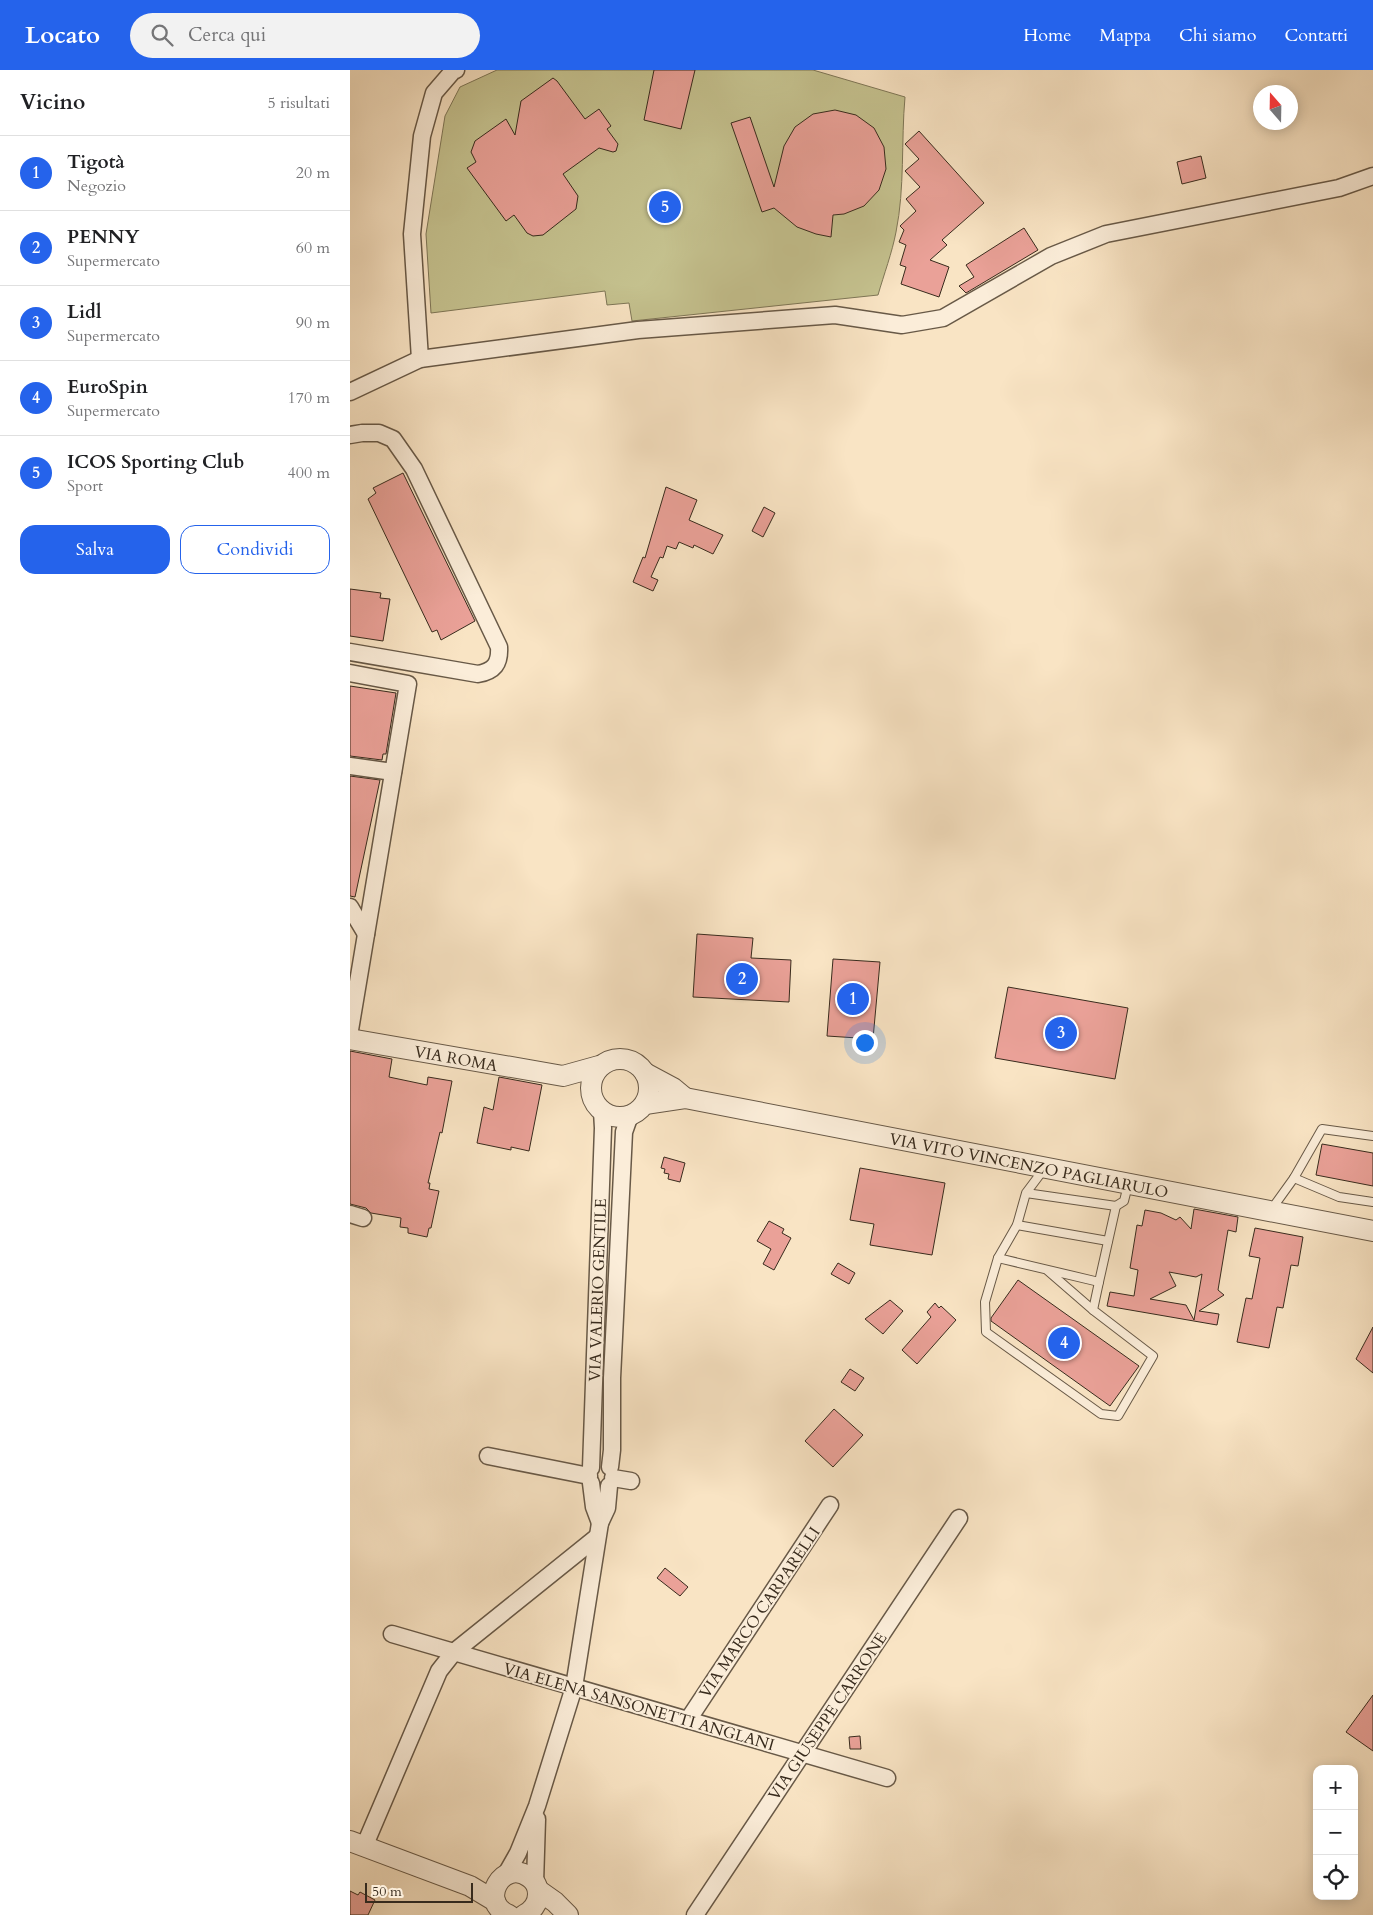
<!DOCTYPE html>
<html lang="it">
<head>
<meta charset="utf-8">
<style>
	body { margin:0; font-family:Cardo,serif; background:#f2f2f2; color:#202124 }
	.controls { position:absolute; right:15px; bottom:15px; display:grid; overflow:hidden; border-radius:10px; box-shadow:0 2px 12px #0003 }
	.controls button { width:45px; height:45px; display:grid; place-items:center; padding:0; border:0; border-bottom:1px solid #e0e0e0; background:#fff; color:#202124; font:25px sans-serif }
	.compass { position:absolute; left:903px; top:15px; width:45px; height:45px; border-radius:50%; background:#fff; box-shadow:0 2px 12px #0003; rotate:340deg }
	.scale { position:absolute; left:15px; bottom:12px; width:108px; box-sizing:border-box; padding-left:5px; border:2px solid #382b1d; border-top:0; font-size:14px; line-height:18px; white-space:nowrap; color:#382b1d; -webkit-text-stroke:4px #fbedd9; paint-order:stroke }
	.you { position:absolute; left:514px; top:972px; width:18px; height:18px; margin:-12px; border:4px solid #fff; border-radius:50%; background:#1a73e8; box-shadow:0 0 0 8px #1a73e833 }
	.badge { display:grid; place-items:center; width:32px; height:32px; border-radius:50%; background:#2563eb; color:#fff; font-size:16px; font-weight:700 }
	.pin { position:absolute; translate:-50% -50%; border:2px solid #fff; box-shadow:0 1px 5px #0006 }
	.list { margin:0; padding:0; list-style:none }
	h2 { display:flex; justify-content:space-between; align-items:center; height:65px; margin:0; padding:0 20px; font-size:21px }
	h2 small { font-size:16px; font-weight:400; color:#757577 }
	.list li { display:grid; grid-template-columns:32px 1fr auto; gap:15px; align-items:center; box-sizing:border-box; height:75px; padding:0 20px; border-top:1px solid #e0e0e0 }
	.list b { display:block; font-size:19px; white-space:nowrap }
	.list p { margin:0; font-size:16px; white-space:nowrap; color:#757577 }
	.list em { font-size:16px; font-style:normal; color:#757577 }
	.actions { display:flex; gap:10px; padding:15px 20px }
	.actions a { flex:1; padding:11px 0; border:1px solid #2563eb; border-radius:15px; text-align:center; font-size:18px; color:#2563eb }
	.actions .main { background:#2563eb; color:#fff }
	.icon { flex:none; width:28px; height:28px; fill:none; stroke:currentColor; stroke-width:2; stroke-linecap:round; stroke-linejoin:round }
	.map { position:relative; flex:none; width:1023px; height:1845px; overflow:hidden }
	header { display:flex; align-items:center; gap:30px; box-sizing:border-box; height:70px; padding:0 25px; background:#2563eb; color:#fff }
	header strong { font-size:24px }
	nav { display:flex; gap:28px; margin-inline-start:auto; font-size:18px }
	.search { width:350px; height:45px; background:#f2f2f2; display:flex; align-items:center; gap:12px; box-sizing:border-box; padding:0 18px; border-radius:28px; color:#757577; font-size:19px }
	main { display:flex }
	aside { flex:1; background:#fff }
	.map>svg:first-child { display:block }
</style>
</head>
<body>
<header>
<strong>Locato</strong>
<div class="search"><svg class="icon" aria-label="search" viewBox="0 0 24 24"><circle cx="10" cy="10" r="6"/><path d="M15 15l6 6"/></svg>Cerca qui</div>
<nav><a>Home</a><a>Mappa</a><a>Chi siamo</a><a>Contatti</a></nav>
</header>
<main>
<aside>
<h2>Vicino<small>5 risultati</small></h2>
<ul class="list">
<li><span class="badge">1</span><div><b>Tigotà</b><p>Negozio</p></div><em>20 m</em></li>
<li><span class="badge">2</span><div><b>PENNY</b><p>Supermercato</p></div><em>60 m</em></li>
<li><span class="badge">3</span><div><b>Lidl</b><p>Supermercato</p></div><em>90 m</em></li>
<li><span class="badge">4</span><div><b>EuroSpin</b><p>Supermercato</p></div><em>170 m</em></li>
<li><span class="badge">5</span><div><b>ICOS Sporting Club</b><p>Sport</p></div><em>400 m</em></li>
</ul>
<div class="actions"><a class="main">Salva</a><a>Condividi</a></div>
</aside>
<div class="map">
<svg width="1023" height="1845" viewBox="0 0 1023 1845">
	<rect width="100%" height="100%" fill="#f9e4c4"/>
	<filter id="stains"><feTurbulence type="fractalNoise" baseFrequency=".004" numOctaves="4"/><feColorMatrix values="0 0 0 0 .2 0 0 0 0 .09 0 0 0 0 .02 0 0 0 .5 -.17"/></filter>
	<radialGradient id="worn" r=".72"><stop offset=".6" stop-color="#630" stop-opacity="0"/><stop offset="1" stop-color="#630" stop-opacity=".3"/></radialGradient>
	<path fill="#c5c28f" stroke="#7e7656" d="M147,0H463L555,27C551,71 555,118 546,162C542,183 534,204 528,225L282,251L279,233L257,235L255,221L81,243L76,164L95,46L110,17Z"/>
	<g fill="#eaa198" stroke="#382b1d" fill-rule="evenodd">
		<path d="M304,0H345L331,59L294,50Z"/>
		<path d="M203,8L207,11L235,49L249,39L261,56L257,59L268,74L266,81L263,82L249,78L213,104L228,126L226,139L193,165L183,166L177,163L164,145L156,151L117,98L126,92L121,82L125,71L156,49L165,65L171,31Z"/>
		<path d="M485,40L506,45L524,58L534,77L536,99L529,120L514,136L494,144L483,145L481,167L466,164L447,157L424,138L412,142L381,53L400,47L424,117L434,76L445,57L463,44Z"/>
		<path d="M569,61L634,133L592,170L597,175L580,190L599,197L589,227L551,214L556,197L550,195L556,175L549,172L554,160L550,156L566,141L556,129L570,117L555,101L569,89L555,74Z"/>
		<path d="M851,86L856,108L832,114L827,92Z"/>
		<path d="M674,158L688,180L616,223L609,216L624,207L616,195Z"/>
		<path d="M53,403L125,551L91,570L87,560L82,562L18,429L26,423L23,418Z"/>
		<path d="M316,417L347,430L339,450L373,465L363,484L344,475L343,478L329,472L326,479L317,476L313,488L310,487L301,507L308,510L303,521L283,512L293,487L295,488Z"/>
		<path d="M414,437L425,443L413,467L402,461Z"/>
		<path d="M0,519L31,523L30,528L40,529L33,571L0,566Z"/>
		<path d="M0,616L46,623L36,684H33L32,690L0,686Z"/>
		<path d="M0,706L30,710L5,827L0,826Z"/>
		<path d="M347,864L403,868L401,888L441,890L439,932L343,927Z"/>
		<path d="M483,889L530,892L523,969L477,966Z"/>
		<path d="M658,917L778,938L765,1009L645,988Z"/>
		<path d="M0,981L42,989L39,1007L77,1015L78,1007L102,1011L92,1063L90,1062L78,1113H80L79,1119L89,1121L81,1158H79L77,1167L58,1163V1158L50,1157L51,1148L21,1143L16,1138L0,1134Z"/>
		<path d="M149,1007L192,1015L179,1081L161,1077V1080L127,1073L134,1037L143,1040Z"/>
		<path d="M972,1074L1023,1083V1116L966,1105Z"/>
		<path d="M314,1087L335,1093L330,1112L318,1109L319,1104L314,1103L315,1099L311,1098Z"/>
		<path d="M510,1098L595,1113L582,1185L520,1175L524,1154L500,1150Z"/>
		<path d="M844,1139L888,1147L886,1162L878,1160L868,1220L874,1225L849,1241L869,1244L867,1255L757,1236L760,1222L784,1226L788,1200L780,1198L787,1155L792,1156L795,1140L811,1143L826,1150L830,1147L841,1159ZM819,1202L846,1207L852,1204L844,1250L836,1235L800,1229L826,1216Z"/>
		<path d="M419,1151L434,1159L432,1163L441,1168L424,1200L413,1194L421,1179L407,1171Z"/>
		<path d="M905,1158L953,1167L948,1196L941,1195L933,1238L927,1237L919,1278L887,1272L896,1228L902,1229L910,1188L899,1186Z"/>
		<path d="M488,1193L505,1203L499,1214L481,1204Z"/>
		<path d="M668,1210L789,1296L760,1336L641,1251V1248Z"/>
		<path d="M540,1230L553,1241L533,1264L515,1249Z"/>
		<path d="M585,1233L589,1238L591,1236L606,1250L567,1294L552,1280L581,1247L577,1242Z"/>
		<path d="M1023,1257V1303L1006,1289Z"/>
		<path d="M500,1299L514,1308L505,1321L491,1312Z"/>
		<path d="M484,1339L513,1365L483,1397L455,1371Z"/>
		<path d="M315,1498L338,1517L330,1526L307,1508Z"/>
		<path d="M1023,1625V1681L996,1662Z"/>
		<path d="M510,1666L511,1679H500L499,1667Z"/>
		<path d="M0,1821L8,1825L10,1822L25,1830L18,1845H0Z"/>
	</g>
	<g fill="none" stroke-linecap="round" stroke-linejoin="round">
		<defs>
			<g id="service">
				<path d="M944,1108L989,1127L1023,1132"/>
				<path d="M676,1123L766,1136L749,1212L648,1188L667,1155L676,1123L694,1099"/>
				<path d="M766,1136L774,1131L778,1115"/>
				<path d="M921,1140L944,1108L972,1059L1023,1066"/>
				<path d="M667,1155L758,1171"/>
				<path d="M648,1188L635,1232L636,1262L751,1344L768,1346L803,1286L743,1240L749,1212"/>
				<path d="M698,1201L743,1240"/>
			</g>
			<g id="minor">
				<path d="M70,289L62,164L72,66L84,23L103,1L106,0"/>
				<path d="M0,322L70,289L288,260L485,245L552,255L593,248L701,186L756,164L989,118L1023,106"/>
				<path d="M0,365L12,363H29L43,369L64,399L149,577C150,594 144,601 128,604L0,582"/>
				<path d="M0,603L58,614L0,960"/>
				<path d="M0,696L43,702"/>
				<path d="M0,837L16,864"/>
				<path d="M0,1144L13,1148"/>
				<path d="M138,1386L239,1406"/>
				<path d="M260,1397L262,1380V1308L274,1062L280,1045"/>
				<path d="M241,1398L253,1058L252,1041"/>
				<path d="M263,1408L281,1411"/>
				<path d="M241,1413L244,1437L250,1453L257,1438L259,1416"/>
				<path d="M42,1564L537,1708"/>
				<path d="M338,1650L480,1435"/>
				<path d="M14,1777L89,1601L104,1582L247,1467"/>
				<path d="M155,1806L168,1783L187,1736L224,1617L250,1453"/>
				<path d="M185,1813L187,1749"/>
				<path d="M345,1845L609,1448"/>
			</g>
			<g id="tertiary">
				<path d="M0,969L213,1006L249,996"/>
				<circle cx="270" cy="1018" r="29"/>
				<path d="M335,1028L1023,1161"/>
				<path d="M295,1034L335,1028L323,1018L295,1003"/>
				<path d="M0,1771L120,1816L145,1831"/>
				<path d="M188,1820L205,1832L218,1845"/>
				<path d="M159,1845C127,1832 153,1788 179,1807C185,1811 188,1817 188,1824C188,1834 182,1841 174,1845"/>
			</g>
		</defs>
		<use href="#service" stroke="#685947" stroke-width="10"/>
		<use href="#minor" stroke="#685947" stroke-width="19"/>
		<use href="#tertiary" stroke="#685947" stroke-width="22"/>
		<use href="#service" stroke="#fbedd9" stroke-width="8"/>
		<use href="#minor" stroke="#fbedd9" stroke-width="16"/>
		<use href="#tertiary" stroke="#fbedd9" stroke-width="20"/>
	</g>
	<g text-anchor="middle" stroke-width="4" stroke-linejoin="round" paint-order="stroke">
		<g font-size="16" fill="#382b1d" stroke="#fbedd9">
			<text transform="translate(106 988) rotate(10)" y="6">VIA ROMA</text>
			<text transform="translate(679 1095) rotate(11)" y="6">VIA VITO VINCENZO PAGLIARULO</text>
			<text transform="translate(247 1220) rotate(-88)" y="6">VIA VALERIO GENTILE</text>
			<text transform="translate(409 1542) rotate(-56)" y="6">VIA MARCO CARPARELLI</text>
			<text transform="translate(289 1636) rotate(16)" y="6">VIA ELENA SANSONETTI ANGLANI</text>
			<text transform="translate(477 1646) rotate(-56)" y="6">VIA GIUSEPPE CARRONE</text>
		</g>
	</g>
	<rect width="100%" height="100%" filter="url(#stains)"/>
	<rect width="100%" height="100%" fill="url(#worn)"/>
</svg>
<div class="controls">
<button>+</button>
<button>−</button>
<button><svg class="icon" aria-label="locate" viewBox="0 0 24 24"><circle cx="12" cy="12" r="6"/><path d="M12 2v4M12 18v4M2 12h4M18 12h4"/></svg></button>
</div>
<svg class="compass" viewBox="-18 -18 36 36"><path d="M0-13l5 13h-10z" fill="#e53935"/><path d="M0 13l5-13h-10z" fill="#757577"/></svg>
<div class="scale">50 m</div>
<div class="you"></div>
<div class="pin badge" style="left:503px;top:929px">1</div>
<div class="pin badge" style="left:392px;top:909px">2</div>
<div class="pin badge" style="left:711px;top:963px">3</div>
<div class="pin badge" style="left:714px;top:1273px">4</div>
<div class="pin badge" style="left:315px;top:137px">5</div>
</div>
</main>
</body>
</html>
